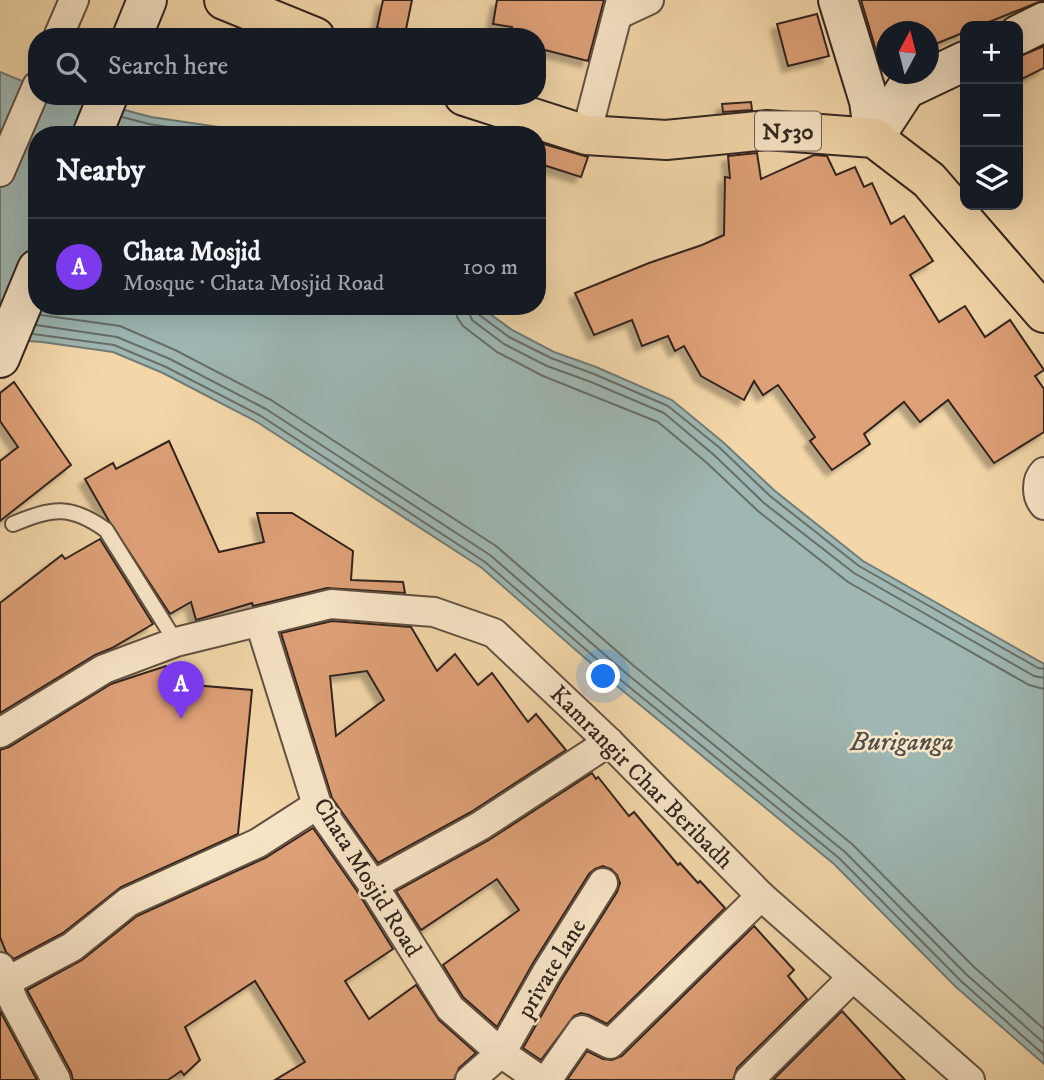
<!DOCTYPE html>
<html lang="en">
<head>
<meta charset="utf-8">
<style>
	body { margin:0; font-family:"IM FELL DW Pica",serif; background:#20242c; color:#f1f3f6 }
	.controls { position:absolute; right:21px; top:21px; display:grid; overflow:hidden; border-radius:14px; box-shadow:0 7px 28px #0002 }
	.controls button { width:63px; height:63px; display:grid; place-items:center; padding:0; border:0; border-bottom:2px solid #363941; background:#171b24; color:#f1f3f6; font:35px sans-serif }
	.compass { position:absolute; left:876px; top:21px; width:63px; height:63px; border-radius:50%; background:#171b24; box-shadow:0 7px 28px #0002; rotate:7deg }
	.you { position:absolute; left:604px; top:677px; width:24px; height:24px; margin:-18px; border:5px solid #fff; border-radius:50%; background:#1a73e8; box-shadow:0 0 0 10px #1a73e833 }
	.badge { display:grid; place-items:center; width:46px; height:46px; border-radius:50%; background:#7c3aed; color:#fff; font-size:23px; font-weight:700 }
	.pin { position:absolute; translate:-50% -58px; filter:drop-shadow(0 2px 4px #0008) }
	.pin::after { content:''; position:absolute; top:37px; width:24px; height:21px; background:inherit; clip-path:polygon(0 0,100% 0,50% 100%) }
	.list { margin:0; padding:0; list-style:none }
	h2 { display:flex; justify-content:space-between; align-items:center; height:91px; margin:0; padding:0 28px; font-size:30px }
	h2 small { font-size:23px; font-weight:400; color:#9ea1a6 }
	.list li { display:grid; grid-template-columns:46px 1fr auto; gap:21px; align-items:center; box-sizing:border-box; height:98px; padding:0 28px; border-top:2px solid #363941 }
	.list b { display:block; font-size:26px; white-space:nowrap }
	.list p { margin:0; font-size:23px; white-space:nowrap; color:#9ea1a6 }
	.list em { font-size:23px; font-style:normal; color:#9ea1a6 }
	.icon { flex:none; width:38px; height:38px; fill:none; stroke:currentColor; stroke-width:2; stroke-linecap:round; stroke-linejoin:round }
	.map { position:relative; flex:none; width:1044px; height:1080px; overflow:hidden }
	.search { position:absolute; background:#171b24; box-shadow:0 7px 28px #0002; left:28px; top:28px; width:518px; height:77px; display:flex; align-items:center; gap:18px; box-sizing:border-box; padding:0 24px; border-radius:28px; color:#9ea1a6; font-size:26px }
	.panel { position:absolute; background:#171b24; box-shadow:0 7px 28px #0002; left:28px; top:126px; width:518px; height:189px; border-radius:28px }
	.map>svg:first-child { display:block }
</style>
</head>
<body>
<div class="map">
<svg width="1044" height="1080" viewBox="0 0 1044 1080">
	<defs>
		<filter id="shadow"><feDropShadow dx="-6" dy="6" stdDeviation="2" flood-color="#0004"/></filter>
	</defs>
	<rect width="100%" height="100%" fill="#f3d7a9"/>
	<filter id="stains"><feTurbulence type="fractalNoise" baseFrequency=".00286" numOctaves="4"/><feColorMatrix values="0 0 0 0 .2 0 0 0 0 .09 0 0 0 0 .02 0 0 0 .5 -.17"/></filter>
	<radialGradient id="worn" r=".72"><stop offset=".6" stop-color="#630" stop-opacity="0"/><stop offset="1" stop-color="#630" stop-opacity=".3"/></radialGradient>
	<path fill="#9eb7b2" stroke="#727c77" stroke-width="2" d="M0,72L37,87V96H72L151,117L273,135H37V306H479L512,330L554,352L596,367L672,400L724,443L775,491L863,561L1044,664V1064L956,987L834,864L617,686L482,568L257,422L163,373L113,352L42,342L0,339Z"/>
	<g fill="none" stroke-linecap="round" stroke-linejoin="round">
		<g stroke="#686e68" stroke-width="2">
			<path d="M122,117L149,124L221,135"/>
			<path d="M456,306L457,317L463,326L497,352L543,376L658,422L707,463L758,511L848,582L1029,685L1044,689"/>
			<path d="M467,306L472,320L504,344L547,366L591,382L664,413L714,455L764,503L854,573L1034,676L1044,678"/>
			<path d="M476,306L478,314L509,337L551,358L594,374L668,406L720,448L770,496L859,566L1038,668L1044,669"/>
			<path d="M41,315L120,326L175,350L271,400L496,546L634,666L852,844L974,967L1044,1029"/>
			<path d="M36,325L117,337L170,359L266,409L490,555L627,674L845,852L967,975L1044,1043"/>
			<path d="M33,334L114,345L166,367L261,416L485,562L622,681L839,858L961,981L1044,1055"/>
		</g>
	</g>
	<g fill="#dea077" stroke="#31241f" stroke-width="2" fill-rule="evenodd" filter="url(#shadow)">
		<path d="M383,0H412L405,34L377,28Z"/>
		<path d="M497,0H604L588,61L537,48V37H509L512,27L493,24Z"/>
		<path d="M861,0H1044L979,26H965V32L928,47V32H886V65L881,67Z"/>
		<path d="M817,14L829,56L788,66L777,24Z"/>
		<path d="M1044,46V68L1018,81V57Z"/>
		<path d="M751,102L752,110L723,112L722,104Z"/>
		<path d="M537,142L588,157L581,177L537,163Z"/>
		<path d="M757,153L761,179L814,155L827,156L836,175L855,167L864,187L872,183L891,224L904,216L933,261L910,275L939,322L965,306L985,337L1010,320L1044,370L1035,376L1044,389V432L994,463L948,400L920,422L904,402L864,434L870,444L832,470L810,441L815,437L778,385L763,395L754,381L744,400L701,376L684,346L675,351L668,336L642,346L632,320L594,335L575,293L649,263L702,245L724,235L725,177L730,178L728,156Z"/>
		<path d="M14,382L71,465L0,521V461L18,447L0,421V393Z"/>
		<path d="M169,441L219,552L264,542L257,513H292L353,551L351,580L403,582L405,593L327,588L253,606L252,603L196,620L191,602L170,614L109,521L85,479L113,463L116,469Z"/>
		<path d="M100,539L153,624L112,648L95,655L0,713V603L62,555L65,559Z"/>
		<path d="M332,621L411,627L437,671L455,654L478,685L492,673L528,722L536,714L566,750L471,812L378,863L332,798L281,633ZM367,671L384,700L336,736L330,676Z"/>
		<path d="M166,666L169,683L252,690L238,834L121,887L63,933L14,959L6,952L0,937V750L9,747L111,684Z"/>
		<path d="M592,773L596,779L598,777L629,816L634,812L678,865L680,863L698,883L700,881L725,908L607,1024L589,1015L581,1013L574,1016L541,1060L523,1048L561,981L617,892L620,883L617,875L611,869L603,866L595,869L589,874L533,963L497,1027L463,997L443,965L519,910L497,879L421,930L396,891L489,840Z"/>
		<path d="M313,828L359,894L393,949L345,981L369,1019L416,985L439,1020L476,1053L459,1068L454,1080H275L305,1062L255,981L185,1027L200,1060L184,1075L181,1071L168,1080H73L71,1072L27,990L82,960L137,916L265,858Z"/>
		<path d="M754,926L794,970L788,976L807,999L737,1068L733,1080H567L587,1051L603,1059L612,1060L622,1056Z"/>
		<path d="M0,1011L37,1080H0Z"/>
		<path d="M842,1011L905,1080H773Z"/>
	</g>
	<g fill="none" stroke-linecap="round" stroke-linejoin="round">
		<defs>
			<path id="lane" d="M13,524C52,508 70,504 106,530L176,642"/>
			<g id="street">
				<path d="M619,14L649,0"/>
				<path d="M58,37L74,0"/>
				<path d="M586,135L621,0"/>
				<path d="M0,172L37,86"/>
				<path d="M1044,472C1036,480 1036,496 1044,505"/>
				<path d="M260,623L317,805L373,885L450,1008L501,1053L540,1080"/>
				<path d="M0,733L104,669L176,642L331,604L434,612L494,633L609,742L761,896L970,1080"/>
				<path d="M373,885L480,826L609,742"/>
				<path d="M0,967L14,1002L56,1080"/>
				<path d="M0,985L72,947L128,902L258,843L317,805"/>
				<path d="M470,1080L501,1053L547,972L603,883"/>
				<path d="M547,1080L582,1030L610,1044L761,896"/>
				<path d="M749,1080L853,977"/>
			</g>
			<g id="secondary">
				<path d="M838,0L869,101L874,138"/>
				<path d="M1018,35L1044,22"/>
				<path d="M132,37L147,0"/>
				<path d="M92,135L108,96"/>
				<path d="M874,138L906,89L965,61"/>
				<path d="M0,358L37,269"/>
			</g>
			<g id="highway">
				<path d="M224,0L315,37"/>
				<path d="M464,96L586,135L666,140L767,130L874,138L929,180L1044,313"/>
			</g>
		</defs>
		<use href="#lane" stroke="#625142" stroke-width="18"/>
		<use href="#street" stroke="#625142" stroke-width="32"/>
		<use href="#secondary" stroke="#31241f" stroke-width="42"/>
		<use href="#highway" stroke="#31241f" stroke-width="42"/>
		<use href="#lane" stroke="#f7e5c7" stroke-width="14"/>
		<use href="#street" stroke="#f7e5c7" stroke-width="28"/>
		<use href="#secondary" stroke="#f7e5c7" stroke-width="38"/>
		<use href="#highway" stroke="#f3d7a9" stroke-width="38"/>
	</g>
	<g text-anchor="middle" stroke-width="5" stroke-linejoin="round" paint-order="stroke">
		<rect fill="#f7e5c7" stroke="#6c5e51" stroke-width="2" x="755" y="111.5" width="66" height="39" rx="5"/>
		<g font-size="23" font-weight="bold" fill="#31241f">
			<text x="788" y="139">N530</text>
		</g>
		<g font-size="24" fill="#31241f" stroke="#f7e5c7">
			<text transform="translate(642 777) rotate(45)" y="8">Kamrangir Char Beribadh</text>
			<text transform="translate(368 877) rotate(58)" y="8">Chata Mosjid Road</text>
			<text transform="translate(551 968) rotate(-59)" y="8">private lane</text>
		</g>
		<g font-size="26" font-style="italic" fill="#52504b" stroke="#f7e5c7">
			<text x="902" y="750">Buriganga</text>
		</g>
	</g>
	<rect width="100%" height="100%" filter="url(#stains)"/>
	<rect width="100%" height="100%" fill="url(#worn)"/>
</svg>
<div class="controls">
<button>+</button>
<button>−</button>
<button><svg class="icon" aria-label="layers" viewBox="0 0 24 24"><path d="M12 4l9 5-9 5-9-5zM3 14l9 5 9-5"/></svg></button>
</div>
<svg class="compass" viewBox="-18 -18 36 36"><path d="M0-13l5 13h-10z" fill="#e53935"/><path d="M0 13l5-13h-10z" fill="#9ea1a6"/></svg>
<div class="you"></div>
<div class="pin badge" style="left:181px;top:719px">A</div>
<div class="search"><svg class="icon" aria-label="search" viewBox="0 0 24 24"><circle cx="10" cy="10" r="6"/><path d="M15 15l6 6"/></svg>Search here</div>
<section class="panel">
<h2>Nearby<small></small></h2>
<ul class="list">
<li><span class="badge">A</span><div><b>Chata Mosjid</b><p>Mosque · Chata Mosjid Road</p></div><em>100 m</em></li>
</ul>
</section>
</div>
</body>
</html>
